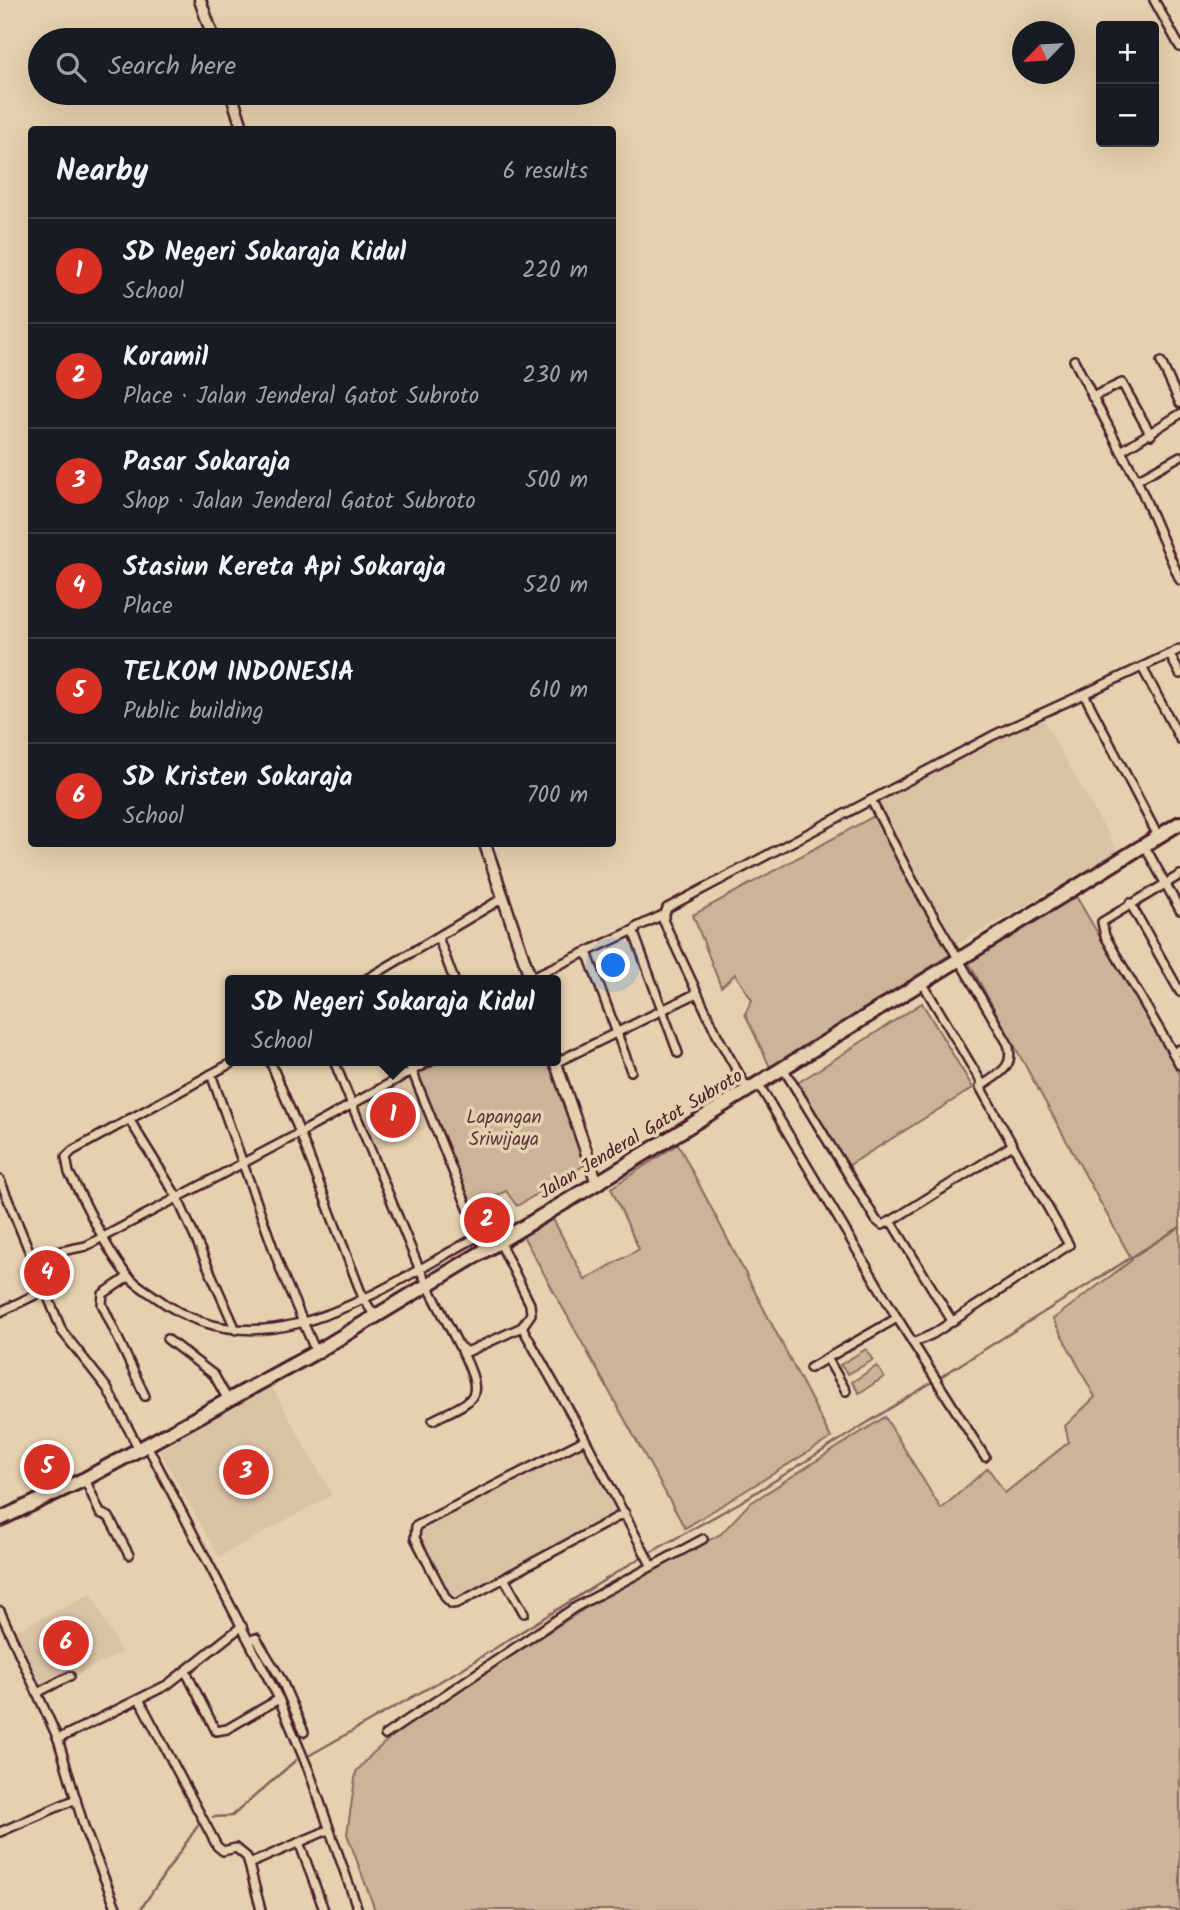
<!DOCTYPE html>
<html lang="en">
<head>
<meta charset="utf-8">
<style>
	body { margin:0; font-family:Kalam,sans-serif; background:#20242c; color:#f1f3f6 }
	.controls { position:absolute; right:21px; top:21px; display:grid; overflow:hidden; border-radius:7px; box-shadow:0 7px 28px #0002 }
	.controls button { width:63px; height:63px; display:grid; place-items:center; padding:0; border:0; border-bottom:2px solid #363941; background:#171b24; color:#f1f3f6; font:35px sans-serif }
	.compass { position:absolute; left:1012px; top:21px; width:63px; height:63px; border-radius:50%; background:#171b24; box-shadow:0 7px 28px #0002; rotate:245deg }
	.you { position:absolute; left:614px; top:966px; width:24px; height:24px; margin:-18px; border:5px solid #fff; border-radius:50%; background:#1a73e8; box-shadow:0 0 0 10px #1a73e833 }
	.badge { display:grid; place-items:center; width:46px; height:46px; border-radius:50%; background:#d93025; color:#fff; font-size:23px; font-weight:700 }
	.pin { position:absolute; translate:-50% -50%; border:4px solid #fff; box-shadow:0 2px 7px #0006 }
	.popup { position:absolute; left:225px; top:975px; width:336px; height:91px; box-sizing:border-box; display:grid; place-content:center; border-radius:7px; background:#171b24; filter:drop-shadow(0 2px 5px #0005); font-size:23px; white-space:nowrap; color:#9ea1a6 }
	.popup b { font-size:26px; color:#f1f3f6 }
	.popup::after { content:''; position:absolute; left:50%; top:100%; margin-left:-14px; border:14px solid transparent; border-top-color:#171b24 }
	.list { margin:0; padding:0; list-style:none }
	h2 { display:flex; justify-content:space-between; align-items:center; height:91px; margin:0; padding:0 28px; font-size:30px }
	h2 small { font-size:23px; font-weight:400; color:#9ea1a6 }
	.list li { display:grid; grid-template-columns:46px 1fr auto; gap:21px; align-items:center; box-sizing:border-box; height:105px; padding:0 28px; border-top:2px solid #363941 }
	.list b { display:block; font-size:26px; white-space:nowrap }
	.list p { margin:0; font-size:23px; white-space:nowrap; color:#9ea1a6 }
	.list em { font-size:23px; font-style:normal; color:#9ea1a6 }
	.icon { flex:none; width:38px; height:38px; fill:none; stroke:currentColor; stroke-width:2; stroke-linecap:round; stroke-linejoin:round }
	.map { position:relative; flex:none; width:1180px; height:1910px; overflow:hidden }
	.search { position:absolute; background:#171b24; box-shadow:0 7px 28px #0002; left:28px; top:28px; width:588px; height:77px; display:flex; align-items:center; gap:18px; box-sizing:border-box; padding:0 24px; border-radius:38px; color:#9ea1a6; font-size:26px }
	.panel { position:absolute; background:#171b24; box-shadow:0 7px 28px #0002; left:28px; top:126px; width:588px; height:721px; border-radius:7px }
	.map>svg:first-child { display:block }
</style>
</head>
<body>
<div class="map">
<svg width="1180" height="1910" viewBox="0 0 1180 1910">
	<rect width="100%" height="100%" fill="#e5d1af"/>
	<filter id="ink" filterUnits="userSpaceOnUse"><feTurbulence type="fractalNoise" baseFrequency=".0143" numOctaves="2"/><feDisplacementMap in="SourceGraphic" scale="14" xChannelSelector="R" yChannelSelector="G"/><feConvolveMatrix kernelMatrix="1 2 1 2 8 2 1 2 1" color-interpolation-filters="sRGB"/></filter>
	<g filter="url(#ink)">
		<g fill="#d9c3a5">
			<path d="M1040,714L1118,852L951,948L873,801Z"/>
			<path d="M410,1080L431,1125L375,1151L354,1106Z"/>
			<path d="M272,1387L332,1495L219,1557L159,1450Z"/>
			<path d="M584,1440L624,1511L452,1602L417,1531Z"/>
			<path d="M91,1593L121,1653L41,1693L11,1633Z"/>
		</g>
		<g fill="#ccb499" stroke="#8b6a62" stroke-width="2">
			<path d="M874,816L951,954L771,1069L745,1014L752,1000L735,974L721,987L693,915Z"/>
			<path d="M1076,896L1180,1074V1910H375L347,1834L356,1772L372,1754L390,1738L468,1684L609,1593L721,1534L749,1504L885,1417L941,1509L988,1468L1005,1493L1069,1442L1065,1426L1095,1397L1053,1319L1132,1260L969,963Z"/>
			<path d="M922,1003L973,1088L846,1167L796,1084Z"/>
			<path d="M442,1061H549L585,1165L517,1206L506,1191L467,1209L416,1076Z"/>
			<path d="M678,1144L831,1438L685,1528L523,1236L553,1219L585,1280L639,1249L611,1188Z"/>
			<path d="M866,1349L873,1360L848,1374L840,1365Z"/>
			<path d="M877,1366L884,1377L859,1393L852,1382Z"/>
		</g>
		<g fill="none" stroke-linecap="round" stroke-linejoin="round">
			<g stroke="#85625d" stroke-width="2.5">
				<path d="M310,1755L460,1670L635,1561L739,1503L1180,1227"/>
				<path d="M213,1817L232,1816L296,1760"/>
				<path d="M140,1910L199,1824"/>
			</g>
			<defs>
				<g id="street">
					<path d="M1154,0L1180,47"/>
					<path d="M1074,360L1121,451"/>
					<path d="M1161,362L1180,403"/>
					<path d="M1092,397L1122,383L1151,435"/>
					<path d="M1180,414L1121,451L1137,480L1180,580"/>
					<path d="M1137,480L1180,456"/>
					<path d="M1170,655L1180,674"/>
					<path d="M1142,667L1180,739"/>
					<path d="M871,800L913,881L1008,1044C1015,1067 1000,1073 983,1085"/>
					<path d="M1158,836L1084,694L1180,649"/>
					<path d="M1144,845L1180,910"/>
					<path d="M1180,875L1102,922L1105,936L1173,1053L1180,1049"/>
					<path d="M1130,903L1180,992"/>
					<path d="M663,915L637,927L634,933L678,1053"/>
					<path d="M438,937L454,980"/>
					<path d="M587,952L631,1071"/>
					<path d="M530,978L634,930"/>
					<path d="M365,980L503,898"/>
					<path d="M1173,1053L1180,1065"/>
					<path d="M235,1061L72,1151L66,1157L69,1173C86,1203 106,1250 127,1275C135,1284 147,1291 157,1298C264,1378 381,1288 479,1236"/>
					<path d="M334,1061L419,1268L459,1346L467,1352L522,1327L531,1314L530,1304L499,1241"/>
					<path d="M408,1061L485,1250"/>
					<path d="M555,1063L697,993"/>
					<path d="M783,1068L876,1220L882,1225L891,1221L952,1321"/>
					<path d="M211,1074L282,1273L316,1352"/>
					<path d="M758,1083L896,1316L985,1457"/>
					<path d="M748,1090L718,1037L663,920L667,908L994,735L1084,694"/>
					<path d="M129,1119L177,1197L236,1330"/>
					<path d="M0,1180L62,1331L107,1388L139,1449"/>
					<path d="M891,1221L1011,1146"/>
					<path d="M32,1257L86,1246L300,1133L270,1061"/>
					<path d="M128,1277L103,1294L102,1304L145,1396"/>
					<path d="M0,1312L45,1290"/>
					<path d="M375,1316L363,1298L300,1133L430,1061"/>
					<path d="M522,1327L583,1435L651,1565"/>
					<path d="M167,1339L214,1375L228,1400"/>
					<path d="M913,1343L933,1334L1069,1245L980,1087L983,1085L923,984"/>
					<path d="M827,1358L846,1391"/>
					<path d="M810,1368L897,1318"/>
					<path d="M433,1420C477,1398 485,1400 462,1351"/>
					<path d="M584,1440L416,1526L415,1538L446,1598L452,1604L458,1603L625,1513"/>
					<path d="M147,1445L279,1699L309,1771L358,1910"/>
					<path d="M85,1479L100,1513L109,1517L129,1555"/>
					<path d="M504,1578L524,1613"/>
					<path d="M0,1611L58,1739"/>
					<path d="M251,1640L256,1638L281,1679L304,1732"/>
					<path d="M186,1672L216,1731L227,1729L279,1699"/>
					<path d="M37,1693L70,1676"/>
					<path d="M139,1699L217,1846L223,1851L236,1848L247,1857L261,1910"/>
					<path d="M385,1735L574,1608L703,1539"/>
					<path d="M0,1832L76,1799"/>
					<path d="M299,1842L324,1910"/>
					<path d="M249,1864L328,1830"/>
					<path d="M117,1910L85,1830L58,1739L167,1685L242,1626"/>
				</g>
				<g id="secondary">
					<path d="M200,0L214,40"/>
					<path d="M231,93L243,130"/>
					<path d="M485,844L531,980"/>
					<path d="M555,1061L597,1183"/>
				</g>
				<path id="highway" d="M0,1519L85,1479L316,1352L597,1183L1180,823"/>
			</defs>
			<use href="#street" stroke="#4a1f2b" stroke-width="12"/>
			<use href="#secondary" stroke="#4a1f2b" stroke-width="15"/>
			<use href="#highway" stroke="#4a1f2b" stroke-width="18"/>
			<use href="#street" stroke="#e5d1af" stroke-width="7"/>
			<use href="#secondary" stroke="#e5d1af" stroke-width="10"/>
			<use href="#highway" stroke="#e5d1af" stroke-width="12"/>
		</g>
	</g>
	<g text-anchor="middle" stroke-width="7" stroke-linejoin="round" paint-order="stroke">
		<g font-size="19" fill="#5e353c" stroke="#e5d1af">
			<text x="504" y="1123">Lapangan<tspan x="504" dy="22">Sriwijaya</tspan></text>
		</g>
		<g font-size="19" fill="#4a1f2b" stroke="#e5d1af">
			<text transform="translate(640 1133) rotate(-31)" y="7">Jalan Jenderal Gatot Subroto</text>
		</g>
	</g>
</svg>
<div class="controls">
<button>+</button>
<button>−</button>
</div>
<svg class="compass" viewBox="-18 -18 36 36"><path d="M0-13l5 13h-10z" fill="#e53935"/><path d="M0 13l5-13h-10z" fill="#9ea1a6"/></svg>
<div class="you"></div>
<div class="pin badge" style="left:393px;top:1115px">1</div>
<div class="popup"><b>SD Negeri Sokaraja Kidul</b>School</div>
<div class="pin badge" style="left:487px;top:1220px">2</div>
<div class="pin badge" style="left:246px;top:1472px">3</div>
<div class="pin badge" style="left:47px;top:1273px">4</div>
<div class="pin badge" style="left:47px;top:1467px">5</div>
<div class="pin badge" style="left:66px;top:1643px">6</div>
<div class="search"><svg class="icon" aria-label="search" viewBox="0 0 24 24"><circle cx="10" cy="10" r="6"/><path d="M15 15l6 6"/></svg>Search here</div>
<section class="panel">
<h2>Nearby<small>6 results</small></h2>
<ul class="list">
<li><span class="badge">1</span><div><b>SD Negeri Sokaraja Kidul</b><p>School</p></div><em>220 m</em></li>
<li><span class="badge">2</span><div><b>Koramil</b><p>Place · Jalan Jenderal Gatot Subroto</p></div><em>230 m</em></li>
<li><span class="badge">3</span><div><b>Pasar Sokaraja</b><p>Shop · Jalan Jenderal Gatot Subroto</p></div><em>500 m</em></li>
<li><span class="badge">4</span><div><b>Stasiun Kereta Api Sokaraja</b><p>Place</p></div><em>520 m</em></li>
<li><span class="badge">5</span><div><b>TELKOM INDONESIA</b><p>Public building</p></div><em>610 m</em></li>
<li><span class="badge">6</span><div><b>SD Kristen Sokaraja</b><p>School</p></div><em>700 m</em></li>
</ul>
</section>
</div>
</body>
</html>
